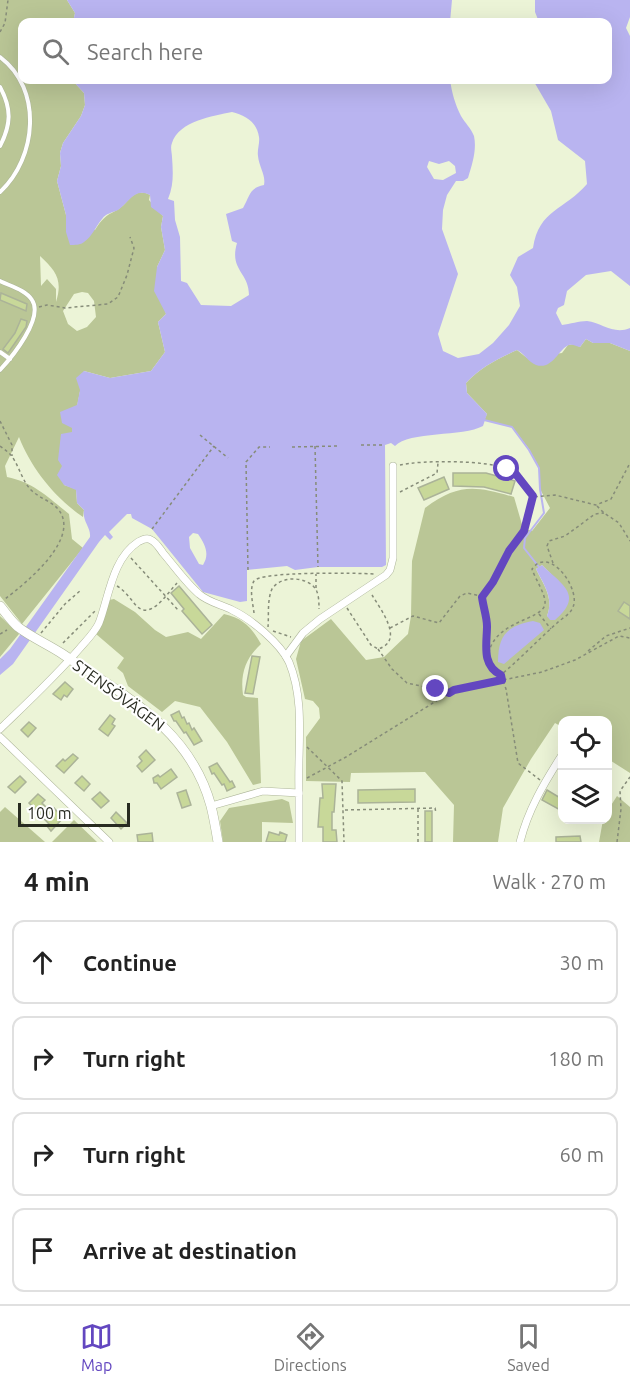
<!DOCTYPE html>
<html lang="en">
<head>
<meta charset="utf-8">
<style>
	body { margin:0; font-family:Ubuntu,sans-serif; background:#f6f6f6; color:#222 }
	.controls { position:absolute; right:18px; bottom:18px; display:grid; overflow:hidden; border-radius:12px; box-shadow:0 6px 24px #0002 }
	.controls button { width:54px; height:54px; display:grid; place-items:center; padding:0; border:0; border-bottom:2px solid #e0e0e0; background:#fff; color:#222; font:30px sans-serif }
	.scale { position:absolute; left:18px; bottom:15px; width:112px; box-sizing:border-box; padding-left:6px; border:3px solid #282b21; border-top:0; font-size:16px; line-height:21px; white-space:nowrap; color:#282b21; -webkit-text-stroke:4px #fff; paint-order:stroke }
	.stop { position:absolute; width:18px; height:18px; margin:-14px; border:4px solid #6347c0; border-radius:50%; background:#fff }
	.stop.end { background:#6347c0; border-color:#fff; box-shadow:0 2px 6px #0008 }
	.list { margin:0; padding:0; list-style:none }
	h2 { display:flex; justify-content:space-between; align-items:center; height:78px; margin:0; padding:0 24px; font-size:26px }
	h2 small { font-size:20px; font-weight:400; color:#767676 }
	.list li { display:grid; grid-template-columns:39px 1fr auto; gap:18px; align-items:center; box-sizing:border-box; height:84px; margin:0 12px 12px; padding:0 12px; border:2px solid #e0e0e0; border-radius:12px }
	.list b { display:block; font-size:22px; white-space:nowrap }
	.list em { font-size:20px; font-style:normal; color:#767676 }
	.icon { flex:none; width:33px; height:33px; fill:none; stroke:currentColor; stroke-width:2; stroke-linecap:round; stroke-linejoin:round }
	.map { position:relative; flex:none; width:630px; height:842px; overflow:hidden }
	.search { position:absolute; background:#fff; box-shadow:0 6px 24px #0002; left:18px; right:18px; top:18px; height:66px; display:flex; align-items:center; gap:15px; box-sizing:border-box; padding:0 21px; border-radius:12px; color:#767676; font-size:22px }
	.sheet { height:462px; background:#fff }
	nav { display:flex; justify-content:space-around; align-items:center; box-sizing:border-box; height:84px; border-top:2px solid #e0e0e0; background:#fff; font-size:16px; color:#767676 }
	nav a { display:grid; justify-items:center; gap:3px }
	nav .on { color:#6347c0 }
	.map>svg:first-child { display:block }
</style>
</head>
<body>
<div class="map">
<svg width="630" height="842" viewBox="0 0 630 842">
	<rect width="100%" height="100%" fill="#ecf4d7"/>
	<g fill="#bac696" fill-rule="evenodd">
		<path d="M0,0H67L75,13L73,22H22V80H72L84,93L85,105L81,116L63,143L60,153L61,166L57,181L66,215V232L95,230C102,219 105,216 117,210C129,204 133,186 150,195L149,200L163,216L161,227L165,250L157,267L166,314L158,322L165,352L151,371L110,378L84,371L72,432L62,466L64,485L76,489L77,503L84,510L83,517C55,498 31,468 19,437L5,466L7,477C33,482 49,498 69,514L72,539L83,548L22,624L0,596ZM40,256C56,271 63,280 56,302V289L47,279L41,286ZM82,292L88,293L94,301L96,317L87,327L77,331L68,324L63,311L74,294Z"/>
		<path d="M586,339L593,343H610L630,351V773L608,759V720H562V727L555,723L531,759L503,808L498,842H453L454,805L425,772L351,773L350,782L306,781V737L320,718L319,708L313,701L305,699L296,659L301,641L331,619L366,660L384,657L408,634L411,616L412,561L425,508C459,483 475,486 514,497L523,528L532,531L550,508L540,489L539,468L529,449L512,427L484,420L487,414L467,393L466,383C481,367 497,359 517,350L527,358L562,353L568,345L574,344L580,347ZM542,565L551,574L555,620L547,616C554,598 544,586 536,569Z"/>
		<path d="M114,599L135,612L155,630L166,637L188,632L201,639L224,614C243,618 252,628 261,644C246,658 240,673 243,695L246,697L258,698L261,783L253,785L227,742L200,707L175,701L162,712L128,686L123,673L117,668L124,658L96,634L105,616L109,600Z"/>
		<path d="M0,616L19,634L0,657Z"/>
		<path d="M617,796L630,807V842H599L603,820H608V810Z"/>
		<path d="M282,799L289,802L293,823L262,822V842H223L220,821L229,808Z"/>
		<path d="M5,807L45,842H0V812Z"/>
		<path d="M74,820L97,842H52Z"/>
	</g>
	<g fill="#b9b4f0" fill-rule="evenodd">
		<path d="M67,0H452L450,22H73L75,13Z"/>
		<path d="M535,0H630V17L626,28L630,36V286L611,271L586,275L567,291L564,305L558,308L556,313L562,325C570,324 579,321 587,321C602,323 614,335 630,328V351L610,343H593L586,339L580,347C576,346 571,343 567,346C558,351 552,370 536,365C528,362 524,353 517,350C497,359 481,367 466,383L467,393L487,414L483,426C463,437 409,431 395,446L391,443L385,445L386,565L382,567H318L295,570L287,566L247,570V601L240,602L203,592L152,529L132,518L131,514H127L109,532L113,537L110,540L105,535L99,542L13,664L0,675V659L10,649L90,537C91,527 82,521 84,510L77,503L76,490L64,485L57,475L62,466L58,460L61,434L72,432V428L62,423L60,412L77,405L80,390L76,378L84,371L110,378L151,371L165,352L158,322L166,314L154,291L157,267L165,250L161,227L163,216L151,207L150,195C134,187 129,203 118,210C112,213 106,213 102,219C96,226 92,237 84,242C81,245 74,245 70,245L66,232V215L57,181L61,166L60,153L63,143L81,116L85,105L84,93L72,80H450C452,93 455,104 461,116C465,123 471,128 474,136C477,150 472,165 468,178L463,181H456L447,195L443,210L442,229L458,274L438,334L443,351L458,358L479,354L493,343L509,325L520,306L517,287L510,275L518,257L533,248C539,209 565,210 587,184L585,161L558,140L551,111L533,80H608V22H539L535,12ZM232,112C245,115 257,122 259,137C260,143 257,150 258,156C259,167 266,175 264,185C249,188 250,196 243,208L226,214L232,241L237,243C229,270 249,272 249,295L231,306L201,305L187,283L181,281L180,237L175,220L174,201L168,199C174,185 173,172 172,157C172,153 170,147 172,143C179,121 213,116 232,112ZM429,161L439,164L449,161L455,166L456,173L443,180L434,179L427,167ZM193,533L198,534C205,544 210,554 203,565L199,564L190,548L189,537Z"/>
		<path d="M542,565C561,584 585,595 555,620H550L547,616C554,598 544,585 536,569Z"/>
		<path d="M533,621L540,623L544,630L504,664L498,662C498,634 508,626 533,621Z"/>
	</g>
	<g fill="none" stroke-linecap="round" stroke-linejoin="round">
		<path stroke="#b9b4f0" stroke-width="2" d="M484,420L512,427L529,450L539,468L540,489L544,513L525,538L524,548L539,567"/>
	</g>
	<g fill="#c8d899" stroke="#abb398" stroke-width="1.5">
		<path d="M1,293L27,304L26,311L0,300Z"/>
		<path d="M21,319L27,321L26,327L8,353L3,349L15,333Z"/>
		<path d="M453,473H486L515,481L511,494L484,487L453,486Z"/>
		<path d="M444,477L449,489L424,500L418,488Z"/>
		<path d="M179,586L212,625L202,634L182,611L184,609L171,593Z"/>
		<path d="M624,602L630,606V619L618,611Z"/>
		<path d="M252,656L260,657L253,694L245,693Z"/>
		<path d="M65,682L73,689L67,697L64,695L61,700L53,694Z"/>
		<path d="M179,711L182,718L184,717L187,724L189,723L192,730L194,728L202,741L194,745L186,732L184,733L176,721H174L171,715Z"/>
		<path d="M110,715L115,719L112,724L115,726L108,736L99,729Z"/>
		<path d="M29,722L36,728L28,737L21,730Z"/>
		<path d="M146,750L155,760L142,772L137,766L142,761L139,757Z"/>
		<path d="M73,754L78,758L64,773L56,766L63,759L65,761Z"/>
		<path d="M217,763L230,782L232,781L235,787L227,791L224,784L222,785L214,773L212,774L209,767Z"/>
		<path d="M171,769L177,777L161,789L157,783H154L153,778L158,775L160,777Z"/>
		<path d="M20,776L26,782L15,793L8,787Z"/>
		<path d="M82,776L90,784L84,791L75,783Z"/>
		<path d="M322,784H336L334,812H332V830H336L337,842H323V827H318L320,798H323Z"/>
		<path d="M415,789V802L358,803V790Z"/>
		<path d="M186,790L191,805L182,808L177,793Z"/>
		<path d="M547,790L562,799V811L542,800Z"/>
		<path d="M100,792L109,801L101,808L92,799Z"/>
		<path d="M38,794L45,800L42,803L51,812L54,808L63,818L51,831L47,826L49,824L29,803Z"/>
		<rect x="425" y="811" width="7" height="31"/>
		<path d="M116,812L127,823L121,829L111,818Z"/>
		<path d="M269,832L279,835L280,832L287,835L285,842H266Z"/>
		<path d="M152,833L153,842H138L137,835Z"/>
		<path d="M580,836L581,842H556V837Z"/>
	</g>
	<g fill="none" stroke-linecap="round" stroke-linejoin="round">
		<defs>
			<g id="service">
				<path d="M0,57C43,89 37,158 0,192"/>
				<path d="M0,87C12,109 11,125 0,146"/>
				<path d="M0,281C10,286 26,290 32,300C44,318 12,357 0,370"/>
				<path d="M0,352L10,359"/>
			</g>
			<g id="minor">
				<path d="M286,656L303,633L320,619L386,575L390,570L393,558V466"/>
				<path d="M0,729C27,703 55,677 80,648C87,640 95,632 99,623C109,597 112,559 138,542C142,540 147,537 151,540C156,542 160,549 163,553C175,567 186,583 199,594C208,602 222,605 232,610C251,619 280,643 289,662C306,703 297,749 299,793"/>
				<path d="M0,737L109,842"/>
				<path d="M211,806L263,791L299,793V842"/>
				<path d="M520,842C528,810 544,783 562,755"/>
			</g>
			<path id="tertiary" d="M0,606C6,613 11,621 18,627C31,637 47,644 61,653C123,695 190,728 211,806C214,818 216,830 218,842"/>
		</defs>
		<use href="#service" stroke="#aeb69a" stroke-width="5"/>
		<use href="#minor" stroke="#aeb69a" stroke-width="8"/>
		<use href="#tertiary" stroke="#aeb69a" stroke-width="10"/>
		<g stroke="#868c79" stroke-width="1.5" stroke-dasharray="3 3" stroke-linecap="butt">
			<path d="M0,32L5,23L8,0"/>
			<path d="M39,307L47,305L65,308L108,304L118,297L127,275L134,248L130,237"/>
			<path d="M0,421L12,445V456"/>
			<path d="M200,435L228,458"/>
			<path d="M361,445H385"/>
			<path d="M0,446C5,450 10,453 13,458C20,469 23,482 31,490C39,498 51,501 58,509C82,538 26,583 5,599"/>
			<path d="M315,446L318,567"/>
			<path d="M292,447L339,446"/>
			<path d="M400,465C421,460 488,460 507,469C518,474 525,486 532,496"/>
			<path d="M400,492L437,473L438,463"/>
			<path d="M597,506L604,513L619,523L630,541"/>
			<path d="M152,529L214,446"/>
			<path d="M131,558L179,611"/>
			<path d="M553,563L547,546L549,541L565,536L595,514L604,513"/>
			<path d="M248,570L246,462L259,447H270"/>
			<path d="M117,586C124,590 129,597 134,603C149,623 165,596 177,583"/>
			<path d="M316,588V574"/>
			<path d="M347,608L371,645L378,649C405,641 381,610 372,595"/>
			<path d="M254,613C253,604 249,589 254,581C261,571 358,573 374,574"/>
			<path d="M539,614L551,629"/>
			<path d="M268,627C269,615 267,600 272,589C280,576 304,576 314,587C319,592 319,602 319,609"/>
			<path d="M390,628L413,616L439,623L460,596L467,593L481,596"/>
			<path d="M273,631L291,637"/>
			<path d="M41,633L65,604L81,590"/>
			<path d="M0,634L7,630"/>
			<path d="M63,643L96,610"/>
			<path d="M378,649L392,669L407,683L449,692"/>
			<path d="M588,651L606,636L630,628"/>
			<path d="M488,659C490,620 543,621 545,604C546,594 535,579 532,569C534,567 536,564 539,563C557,555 580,592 573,607C570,615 562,618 557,623C538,640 521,658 502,674"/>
			<path d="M307,747L342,781L344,842"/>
			<path d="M307,778L346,757L454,690L542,672L575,660L619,636L630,638"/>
			<path d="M540,780L518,763L506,689L501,675L490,667L486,657L487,624L482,597L493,582L509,551L524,531L533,497L555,495L596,505L611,499L630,463"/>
			<path d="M418,809V842"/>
			<path d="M345,810L435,808L436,813"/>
			<path d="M617,842L621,809L620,791L630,777"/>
		</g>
		<use href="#service" stroke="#fff" stroke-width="4"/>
		<use href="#minor" stroke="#fff" stroke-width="7"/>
		<use href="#tertiary" stroke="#fff" stroke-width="9"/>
	</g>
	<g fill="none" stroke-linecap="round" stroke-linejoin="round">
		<path stroke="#6347c0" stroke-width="8" d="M436,689L449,693L454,690L502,680L501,675C481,665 487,644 487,626C487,617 483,606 482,597L493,582L509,551L524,531L533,496L515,473L507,469"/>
	</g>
	<g text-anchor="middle" stroke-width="4.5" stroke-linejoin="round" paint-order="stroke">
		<g font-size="16" fill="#282b21" stroke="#fff">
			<text transform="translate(119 695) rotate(36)" y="6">STENSÖVÄGEN</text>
		</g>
	</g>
</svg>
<div class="controls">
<button><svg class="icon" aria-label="locate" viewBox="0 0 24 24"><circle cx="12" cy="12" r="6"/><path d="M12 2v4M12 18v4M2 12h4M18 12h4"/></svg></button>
<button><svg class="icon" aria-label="layers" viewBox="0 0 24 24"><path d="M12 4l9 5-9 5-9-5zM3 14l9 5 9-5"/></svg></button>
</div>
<div class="scale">100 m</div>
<div class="stop" style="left:507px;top:469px"></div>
<div class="stop end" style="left:436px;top:689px"></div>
<div class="search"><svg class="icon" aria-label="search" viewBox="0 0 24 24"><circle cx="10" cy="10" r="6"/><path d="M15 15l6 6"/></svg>Search here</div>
</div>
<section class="sheet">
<h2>4 min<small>Walk · 270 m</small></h2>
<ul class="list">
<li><svg class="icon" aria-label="ahead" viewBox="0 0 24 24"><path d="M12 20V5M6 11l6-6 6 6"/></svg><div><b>Continue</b></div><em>30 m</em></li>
<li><svg class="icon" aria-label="right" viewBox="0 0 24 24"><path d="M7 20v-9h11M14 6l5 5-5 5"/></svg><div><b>Turn right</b></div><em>180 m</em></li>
<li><svg class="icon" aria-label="right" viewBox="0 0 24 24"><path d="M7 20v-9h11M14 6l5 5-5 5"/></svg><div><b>Turn right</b></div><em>60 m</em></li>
<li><svg class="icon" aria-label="arrive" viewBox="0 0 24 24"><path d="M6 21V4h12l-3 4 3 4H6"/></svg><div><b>Arrive at destination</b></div></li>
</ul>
</section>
<nav>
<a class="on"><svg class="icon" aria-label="map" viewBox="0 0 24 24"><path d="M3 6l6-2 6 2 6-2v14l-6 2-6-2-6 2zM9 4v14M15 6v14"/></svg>Map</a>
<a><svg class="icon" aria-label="directions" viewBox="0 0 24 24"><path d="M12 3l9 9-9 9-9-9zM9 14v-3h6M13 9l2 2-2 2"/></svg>Directions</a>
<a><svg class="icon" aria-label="saved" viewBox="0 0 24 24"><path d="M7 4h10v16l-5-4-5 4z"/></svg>Saved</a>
</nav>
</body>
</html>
